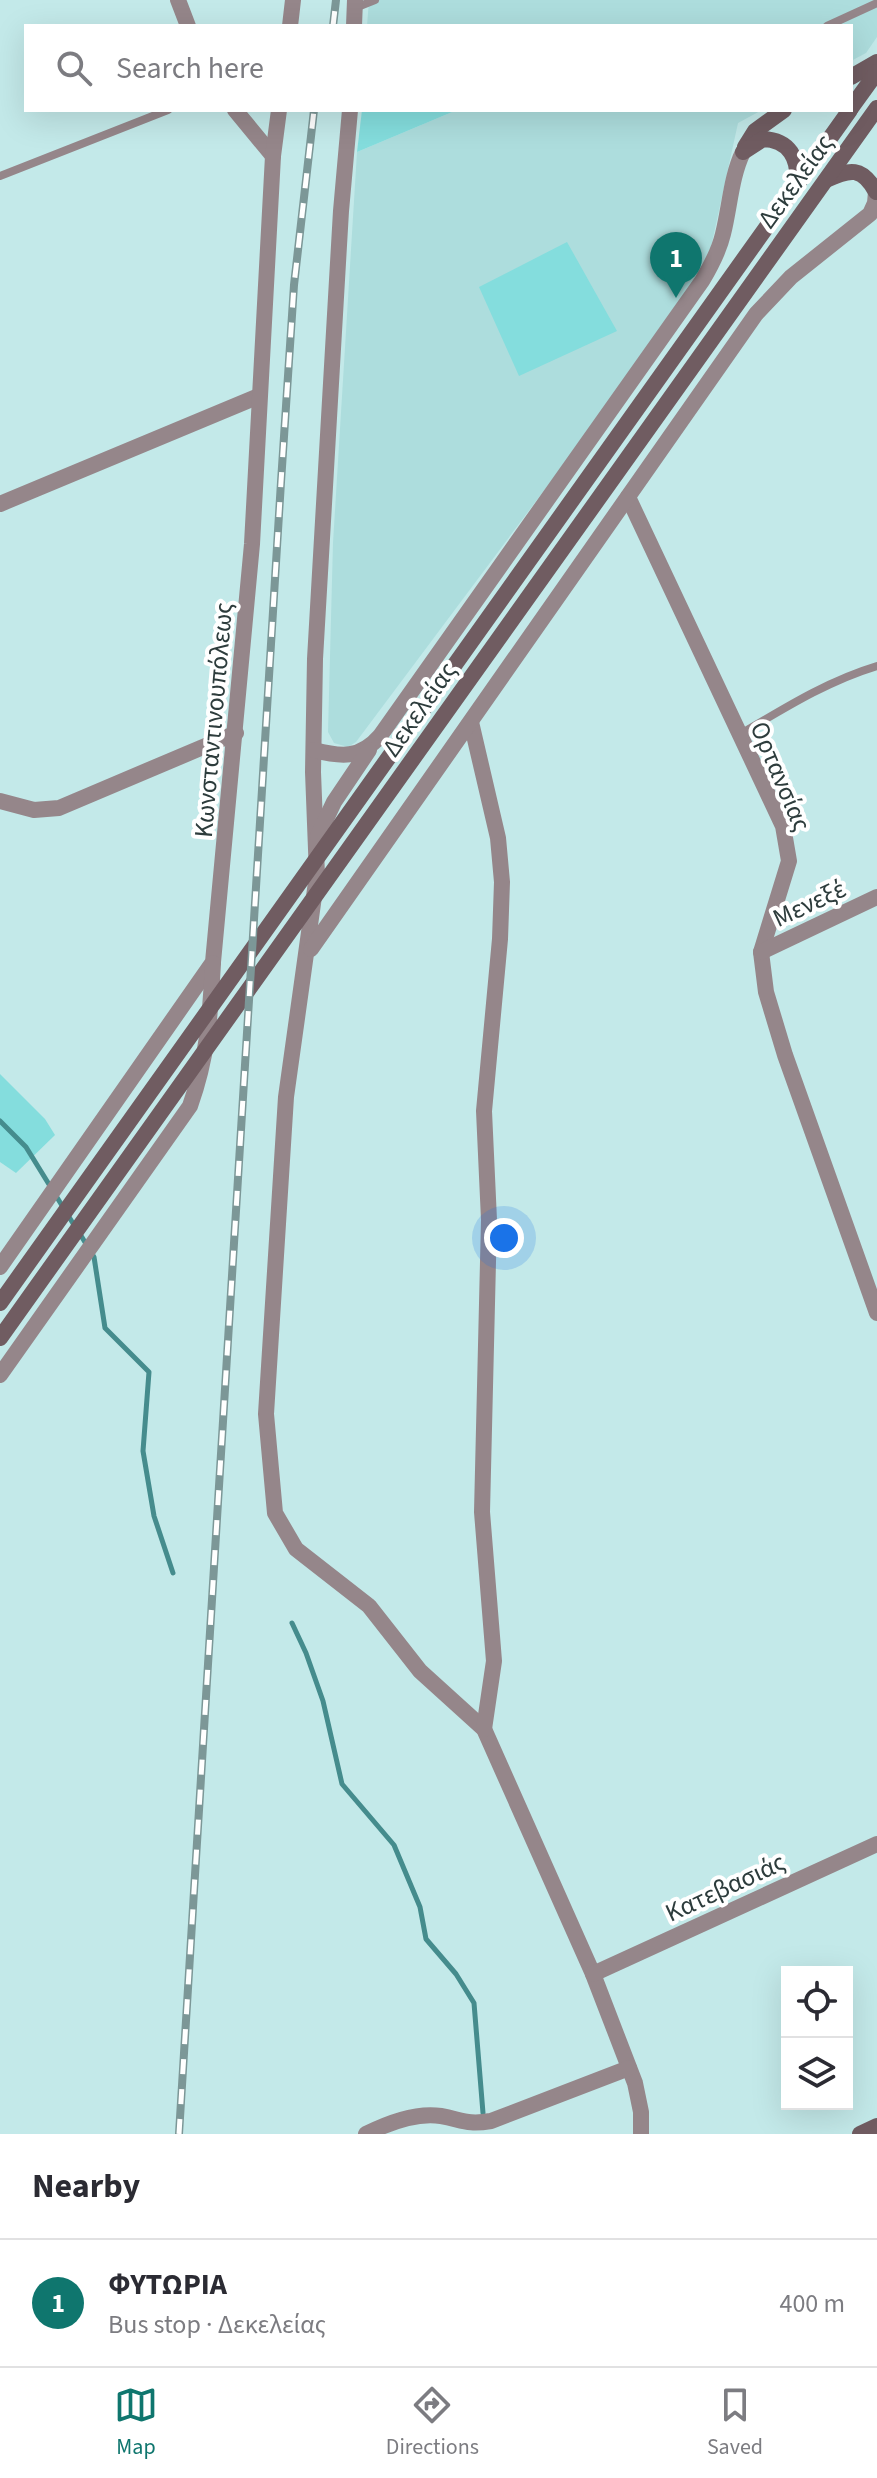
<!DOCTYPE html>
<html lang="en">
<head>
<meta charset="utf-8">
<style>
	body { margin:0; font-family:"Source Sans 3",sans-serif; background:#f2f2f3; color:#2b2b33 }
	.controls { position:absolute; right:24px; bottom:24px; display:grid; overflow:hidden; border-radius:0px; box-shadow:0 8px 32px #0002 }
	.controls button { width:72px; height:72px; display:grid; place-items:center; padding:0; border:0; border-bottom:2px solid #e1e1e2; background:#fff; color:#2b2b33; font:40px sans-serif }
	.you { position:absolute; left:504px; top:1238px; width:28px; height:28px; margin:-20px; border:6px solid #fff; border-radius:50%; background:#1a73e8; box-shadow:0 0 0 12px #1a73e833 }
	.badge { display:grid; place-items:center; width:52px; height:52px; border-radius:50%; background:#0f766e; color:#fff; font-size:26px; font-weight:700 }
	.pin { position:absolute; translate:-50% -66px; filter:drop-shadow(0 2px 4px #0008) }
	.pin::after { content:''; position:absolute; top:42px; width:28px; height:24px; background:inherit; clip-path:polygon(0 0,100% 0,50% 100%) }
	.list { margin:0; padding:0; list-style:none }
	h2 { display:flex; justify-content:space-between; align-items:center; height:104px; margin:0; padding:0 32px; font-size:34px }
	h2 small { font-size:26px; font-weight:400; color:#7c7c81 }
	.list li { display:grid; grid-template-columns:52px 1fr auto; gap:24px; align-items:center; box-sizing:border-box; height:128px; padding:0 32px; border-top:2px solid #e1e1e2 }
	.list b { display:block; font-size:30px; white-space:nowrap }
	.list p { margin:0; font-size:26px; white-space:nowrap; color:#7c7c81 }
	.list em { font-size:26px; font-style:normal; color:#7c7c81 }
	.icon { flex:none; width:44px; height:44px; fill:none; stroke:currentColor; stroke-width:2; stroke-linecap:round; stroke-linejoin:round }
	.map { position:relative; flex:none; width:877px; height:2134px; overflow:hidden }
	.search { position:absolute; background:#fff; box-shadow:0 8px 32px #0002; left:24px; right:24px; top:24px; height:88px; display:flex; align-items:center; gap:20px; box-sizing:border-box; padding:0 28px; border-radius:0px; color:#7c7c81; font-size:30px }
	.sheet { height:232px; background:#fff }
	nav { display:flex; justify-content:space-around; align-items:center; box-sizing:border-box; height:112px; border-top:2px solid #e1e1e2; background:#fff; font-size:22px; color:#7c7c81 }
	nav a { display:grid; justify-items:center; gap:4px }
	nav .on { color:#0f766e }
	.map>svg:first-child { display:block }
</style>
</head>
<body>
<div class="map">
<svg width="877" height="2134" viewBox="0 0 877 2134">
	<rect width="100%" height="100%" fill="#c3e9e9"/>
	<g fill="#addddd">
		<path d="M369,0H877V37L866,53L851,61V26H367Z"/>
		<path d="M457,110H762L738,123L705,275L356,742L348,747L334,743L328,732L333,543L357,152Z"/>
	</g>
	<g fill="#84dddd">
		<path d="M362,110H457L357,152Z"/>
		<path d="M567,242L617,331L519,376L479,287Z"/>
		<path d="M0,1074L45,1119L55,1135L16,1173L0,1162Z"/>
	</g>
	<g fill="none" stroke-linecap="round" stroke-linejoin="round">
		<g stroke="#458c8d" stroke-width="5">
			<path d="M0,1121L26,1147L74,1225"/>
			<path d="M80,1234L94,1257L105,1328L149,1372L143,1451L154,1516L173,1573"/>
			<path d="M292,1623L306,1653L323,1701L342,1784L394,1845L420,1907L426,1939L456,1974L474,2003L483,2113"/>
		</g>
		<g stroke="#95868a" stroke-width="8">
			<path d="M355,8L375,0"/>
			<path d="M827,26L877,3"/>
			<path d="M0,176L168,110"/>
			<path d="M739,735C783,709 827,681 877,666"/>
		</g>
		<g stroke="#95868a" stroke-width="16">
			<path d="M178,0L188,26"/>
			<path d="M290,26L293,0"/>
			<path d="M354,26L355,0"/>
			<path d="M235,110L273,156"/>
			<path d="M350,110L341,211L315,659L313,772L317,875L286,1097L266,1414L275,1513L296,1549L369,1606L420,1671L484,1729L593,1974L635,2083L641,2112V2134"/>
			<path d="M628,497L783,826L789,861L761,952L766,992L785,1055L877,1313"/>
			<path d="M0,504L259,396"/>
			<path d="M471,722L498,838L502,882L500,939L484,1111L489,1220L482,1512L494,1661L484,1729"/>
			<path d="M314,750C341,757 360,759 380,736L702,281C711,266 719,251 723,234C730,206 731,177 743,152"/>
			<path d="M0,801L34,810L59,808L236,733"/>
			<path d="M318,836L334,802L369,750"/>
			<path d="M311,949L756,314L791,277L870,214L875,203L876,192"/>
			<path d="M761,952L877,897"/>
			<path d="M0,1267L213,962L252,544L273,156L279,110"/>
			<path d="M0,1375L190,1106C208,1056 210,1017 213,963"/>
			<path d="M593,1974L877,1844"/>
			<path d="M366,2134C388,2123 416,2112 441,2116C463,2120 467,2125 491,2121L629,2068"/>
		</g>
		<g stroke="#705c61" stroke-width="16">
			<path d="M851,77L877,62"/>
			<path d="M851,108L877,72"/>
			<path d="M745,147L755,131L784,110"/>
			<path d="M743,152L763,139C790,140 799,159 797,183"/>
			<path d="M826,180C850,169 862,166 876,192"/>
			<path d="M0,1303L850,110"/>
			<path d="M0,1338L877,108"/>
			<path d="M860,2134L877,2126"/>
		</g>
		<defs>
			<g id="rail">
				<path d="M333,26L336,0"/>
				<path d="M179,2134L281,482L294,285L314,110"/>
			</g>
		</defs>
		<use href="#rail" stroke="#7c9797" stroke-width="8"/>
		<use href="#rail" stroke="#fff" stroke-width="5" stroke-dasharray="15" stroke-linecap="butt"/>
	</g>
	<g text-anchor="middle" stroke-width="8" stroke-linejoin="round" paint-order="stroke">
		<g font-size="26" fill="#2d3c3c" stroke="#fff">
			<text transform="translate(795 181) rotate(-54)" y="9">Δεκελείας</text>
			<text transform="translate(419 709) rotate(-55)" y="9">Δεκελείας</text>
			<text transform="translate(213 720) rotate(-85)" y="9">Κωνσταντινουπόλεως</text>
			<text transform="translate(781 776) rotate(67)" y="9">Ορτανσίας</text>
			<text transform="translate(809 903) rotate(-25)" y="9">Μενεξέ</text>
			<text transform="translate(725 1887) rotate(-25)" y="9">Κατεβασιάς</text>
		</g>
	</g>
</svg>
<div class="controls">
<button><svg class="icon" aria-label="locate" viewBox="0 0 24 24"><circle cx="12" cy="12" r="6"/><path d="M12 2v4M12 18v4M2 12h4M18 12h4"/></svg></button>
<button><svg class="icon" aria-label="layers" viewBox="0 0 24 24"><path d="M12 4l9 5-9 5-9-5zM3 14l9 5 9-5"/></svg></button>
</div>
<div class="you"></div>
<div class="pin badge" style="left:676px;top:298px">1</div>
<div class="search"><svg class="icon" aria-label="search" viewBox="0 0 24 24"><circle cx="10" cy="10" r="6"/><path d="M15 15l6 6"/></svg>Search here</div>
</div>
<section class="sheet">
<h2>Nearby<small></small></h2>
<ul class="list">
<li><span class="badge">1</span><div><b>ΦΥΤΩΡΙΑ</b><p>Bus stop · Δεκελείας</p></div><em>400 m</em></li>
</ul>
</section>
<nav>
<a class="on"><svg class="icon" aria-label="map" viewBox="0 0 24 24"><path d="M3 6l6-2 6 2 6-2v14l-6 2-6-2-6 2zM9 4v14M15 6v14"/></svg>Map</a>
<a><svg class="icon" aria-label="directions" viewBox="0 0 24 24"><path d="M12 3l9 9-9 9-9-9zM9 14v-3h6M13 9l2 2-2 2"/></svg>Directions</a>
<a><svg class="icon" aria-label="saved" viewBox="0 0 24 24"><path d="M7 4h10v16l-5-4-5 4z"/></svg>Saved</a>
</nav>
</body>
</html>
